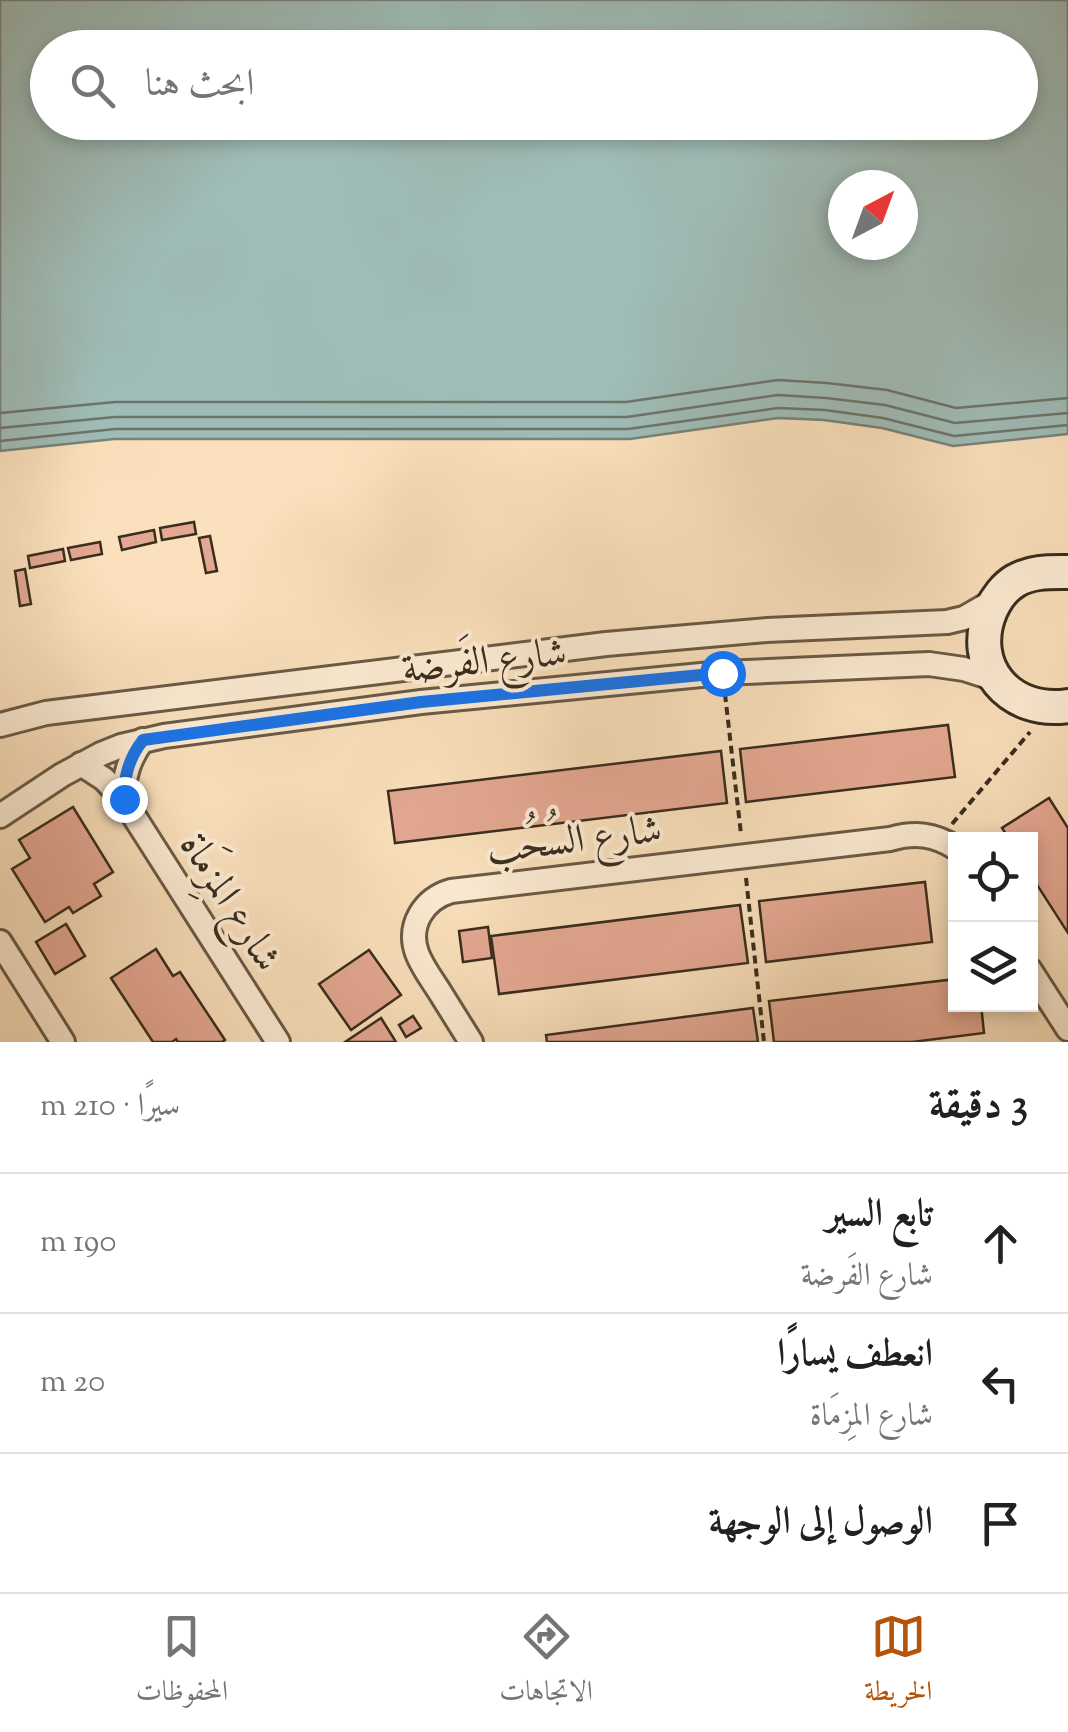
<!DOCTYPE html>
<html lang="ar">
<head>
<meta charset="utf-8">
<style>
	body { margin:0; font-family:"Sorts Mill Goudy",Amiri,serif; background:#f2f2f2; color:#202124; direction:rtl }
	.controls { position:absolute; right:30px; bottom:30px; display:grid; overflow:hidden; border-radius:0px; box-shadow:0 5px 15px #0003 }
	.controls button { width:90px; height:90px; display:grid; place-items:center; padding:0; border:0; border-bottom:2px solid #e0e0e0; background:#fff; color:#202124; font:50px sans-serif }
	.compass { position:absolute; left:828px; top:170px; width:90px; height:90px; border-radius:50%; background:#fff; box-shadow:0 5px 15px #0003; rotate:41deg }
	.stop { position:absolute; width:30px; height:30px; margin:-22px; border:8px solid #1a73e8; border-radius:50%; background:#fff }
	.stop.end { background:#1a73e8; border-color:#fff; box-shadow:0 2px 10px #0008 }
	.list { margin:0; padding:0; list-style:none }
	h2 { display:flex; justify-content:space-between; align-items:center; height:130px; margin:0; padding:0 40px; font-size:42px }
	h2 small { font-size:32px; font-weight:400; color:#757577 }
	.list li { display:grid; grid-template-columns:65px 1fr auto; gap:30px; align-items:center; box-sizing:border-box; height:140px; padding:0 40px; border-top:2px solid #e0e0e0 }
	.list b { display:block; font-size:38px; white-space:nowrap }
	.list p { margin:0; font-size:32px; white-space:nowrap; color:#757577 }
	.list em { font-size:32px; font-style:normal; color:#757577 }
	.icon { flex:none; width:55px; height:55px; fill:none; stroke:currentColor; stroke-width:2; stroke-linecap:round; stroke-linejoin:round }
	.map { position:relative; flex:none; width:1068px; height:1042px; overflow:hidden; direction:ltr }
	.search { position:absolute; background:#fff; box-shadow:0 5px 15px #0003; left:30px; right:30px; top:30px; height:110px; display:flex; align-items:center; gap:25px; box-sizing:border-box; padding:0 35px; border-radius:55px; color:#757577; font-size:38px }
	.sheet { height:550px; background:#fff }
	nav { display:flex; justify-content:space-around; align-items:center; box-sizing:border-box; height:140px; border-top:2px solid #e0e0e0; background:#fff; font-size:28px; color:#757577 }
	nav a { display:grid; justify-items:center; gap:5px }
	nav .on { color:#b45309 }
	.map>svg:first-child { display:block }
</style>
</head>
<body>
<div class="map">
<svg width="1068" height="1042" viewBox="0 0 1068 1042">
	<rect width="100%" height="100%" fill="#fae0bc"/>
	<filter id="stains"><feTurbulence type="fractalNoise" baseFrequency=".002" numOctaves="4"/><feColorMatrix values="0 0 0 0 .2 0 0 0 0 .09 0 0 0 0 .02 0 0 0 .5 -.17"/></filter>
	<radialGradient id="worn" r=".72"><stop offset=".6" stop-color="#630" stop-opacity="0"/><stop offset="1" stop-color="#630" stop-opacity=".3"/></radialGradient>
	<path fill="#9fbcb7" stroke="#768379" stroke-width="2.5" fill-rule="evenodd" d="M0,0H1068V434L953,446L882,428L824,420L778,418L630,439H114L0,451ZM48,48H1020V122H48ZM843,185H903V245H843Z"/>
	<g fill="none" stroke-linecap="round" stroke-linejoin="round">
		<g stroke="#6c746a" stroke-width="2.5">
			<path d="M0,413L115,402H626L778,380L827,383L887,390L956,408L1068,398"/>
			<path d="M0,428L115,417H627L778,395L826,398L885,405L955,423L1068,413"/>
			<path d="M0,441L115,429H628L778,408L825,410L883,418L954,436L1068,425"/>
		</g>
	</g>
	<g fill="#e4a892" stroke="#392d1d" stroke-width="2.5">
		<path d="M194,522L196,534L162,540L160,528Z"/>
		<path d="M154,530L156,542L122,550L119,537Z"/>
		<path d="M210,536L217,571L206,573L199,538Z"/>
		<path d="M100,542L102,554L71,560L68,548Z"/>
		<path d="M63,549L65,561L30,568L28,556Z"/>
		<path d="M25,569L31,604L20,606L15,571Z"/>
		<path d="M948,725L955,777L746,802L740,749Z"/>
		<path d="M721,751L727,803L395,843L388,791Z"/>
		<path d="M1049,798L1068,828V933L1030,874V839H1009L1002,828Z"/>
		<path d="M73,807L113,872L94,884L101,896L73,913L69,907L45,922L12,869L30,858L19,840Z"/>
		<path d="M925,882L932,942L766,962L759,901Z"/>
		<path d="M740,905L748,963L499,994L491,936Z"/>
		<path d="M66,924L85,956L55,974L36,942Z"/>
		<path d="M488,927L492,958L463,962L459,931Z"/>
		<path d="M156,949L173,976L180,972L225,1040L222,1042H178L176,1039L172,1042H153L111,978Z"/>
		<path d="M369,950L401,995L351,1030L319,984Z"/>
		<path d="M956,979V1004H981L984,1033L912,1042H774L769,1001Z"/>
		<path d="M753,1008L758,1042H547L546,1035Z"/>
		<path d="M413,1016L421,1028L406,1037L399,1025Z"/>
		<path d="M381,1018L396,1042H345Z"/>
	</g>
	<g fill="none" stroke-linecap="round" stroke-linejoin="round">
		<defs>
			<g id="street">
				<path d="M0,725L46,713L606,644L767,630L947,622L964,618L995,600"/>
				<path d="M81,764L104,779L123,799L278,1042"/>
				<path d="M123,799C124,776 129,758 143,740"/>
				<path d="M0,816L62,775L101,754L121,746L164,736L421,702L722,673L929,664L964,669L995,679"/>
				<path d="M0,942L63,1042"/>
				<path d="M1030,970L1068,1029"/>
				<path d="M471,1042C461,1026 451,1010 441,994C433,981 422,967 417,953C407,925 424,899 451,891L890,839C915,832 934,834 956,848"/>
			</g>
			<path id="secondary" d="M1068,572C1050,572 1032,571 1015,581C1005,587 996,599 991,610C967,666 1010,715 1068,706"/>
		</defs>
		<use href="#street" stroke="#695a45" stroke-width="28"/>
		<use href="#secondary" stroke="#392d1d" stroke-width="38"/>
		<g stroke="#392d1d" stroke-width="4" stroke-dasharray="8 5" stroke-linecap="butt">
			<path d="M725,694L741,834"/>
			<path d="M952,824L1030,732"/>
			<path d="M746,878L764,1042"/>
		</g>
		<use href="#street" stroke="#fcebd3" stroke-width="22"/>
		<use href="#secondary" stroke="#fcebd3" stroke-width="32"/>
	</g>
	<g fill="none" stroke-linecap="round" stroke-linejoin="round">
		<path stroke="#1a73e8" stroke-width="12" d="M124,799C124,776 129,758 143,740L421,702L722,673"/>
	</g>
	<g text-anchor="middle" stroke-width="8" stroke-linejoin="round" paint-order="stroke">
		<g font-size="40" fill="#392d1d" stroke="#fcebd3">
			<text transform="translate(484 659) rotate(-6)" y="14">شارع الفَرضة</text>
			<text transform="translate(574 838) rotate(-7)" y="14">شارع السُحُب</text>
			<text transform="translate(232 901) rotate(58)" y="14">شارع المِزمَاة</text>
		</g>
	</g>
	<rect width="100%" height="100%" filter="url(#stains)"/>
	<rect width="100%" height="100%" fill="url(#worn)"/>
</svg>
<div class="controls">
<button><svg class="icon" aria-label="locate" viewBox="0 0 24 24"><circle cx="12" cy="12" r="6"/><path d="M12 2v4M12 18v4M2 12h4M18 12h4"/></svg></button>
<button><svg class="icon" aria-label="layers" viewBox="0 0 24 24"><path d="M12 4l9 5-9 5-9-5zM3 14l9 5 9-5"/></svg></button>
</div>
<svg class="compass" viewBox="-18 -18 36 36"><path d="M0-13l5 13h-10z" fill="#e53935"/><path d="M0 13l5-13h-10z" fill="#757577"/></svg>
<div class="stop" style="left:722px;top:673px"></div>
<div class="stop end" style="left:124px;top:799px"></div>
<div class="search"><svg class="icon" aria-label="search" viewBox="0 0 24 24"><circle cx="10" cy="10" r="6"/><path d="M15 15l6 6"/></svg>ابحث هنا</div>
</div>
<section class="sheet">
<h2>3 دقيقة<small>سيرًا · 210 m</small></h2>
<ul class="list">
<li><svg class="icon" aria-label="ahead" viewBox="0 0 24 24"><path d="M12 20V5M6 11l6-6 6 6"/></svg><div><b>تابع السير</b><p>شارع الفَرضة</p></div><em>190 m</em></li>
<li><svg class="icon" aria-label="left" viewBox="0 0 24 24"><path d="M17 20v-9H6M10 6l-5 5 5 5"/></svg><div><b>انعطف يسارًا</b><p>شارع المِزمَاة</p></div><em>20 m</em></li>
<li><svg class="icon" aria-label="arrive" viewBox="0 0 24 24"><path d="M6 21V4h12l-3 4 3 4H6"/></svg><div><b>الوصول إلى الوجهة</b></div></li>
</ul>
</section>
<nav>
<a class="on"><svg class="icon" aria-label="map" viewBox="0 0 24 24"><path d="M3 6l6-2 6 2 6-2v14l-6 2-6-2-6 2zM9 4v14M15 6v14"/></svg>الخريطة</a>
<a><svg class="icon" aria-label="directions" viewBox="0 0 24 24"><path d="M12 3l9 9-9 9-9-9zM9 14v-3h6M13 9l2 2-2 2"/></svg>الاتجاهات</a>
<a><svg class="icon" aria-label="saved" viewBox="0 0 24 24"><path d="M7 4h10v16l-5-4-5 4z"/></svg>المحفوظات</a>
</nav>
</body>
</html>
